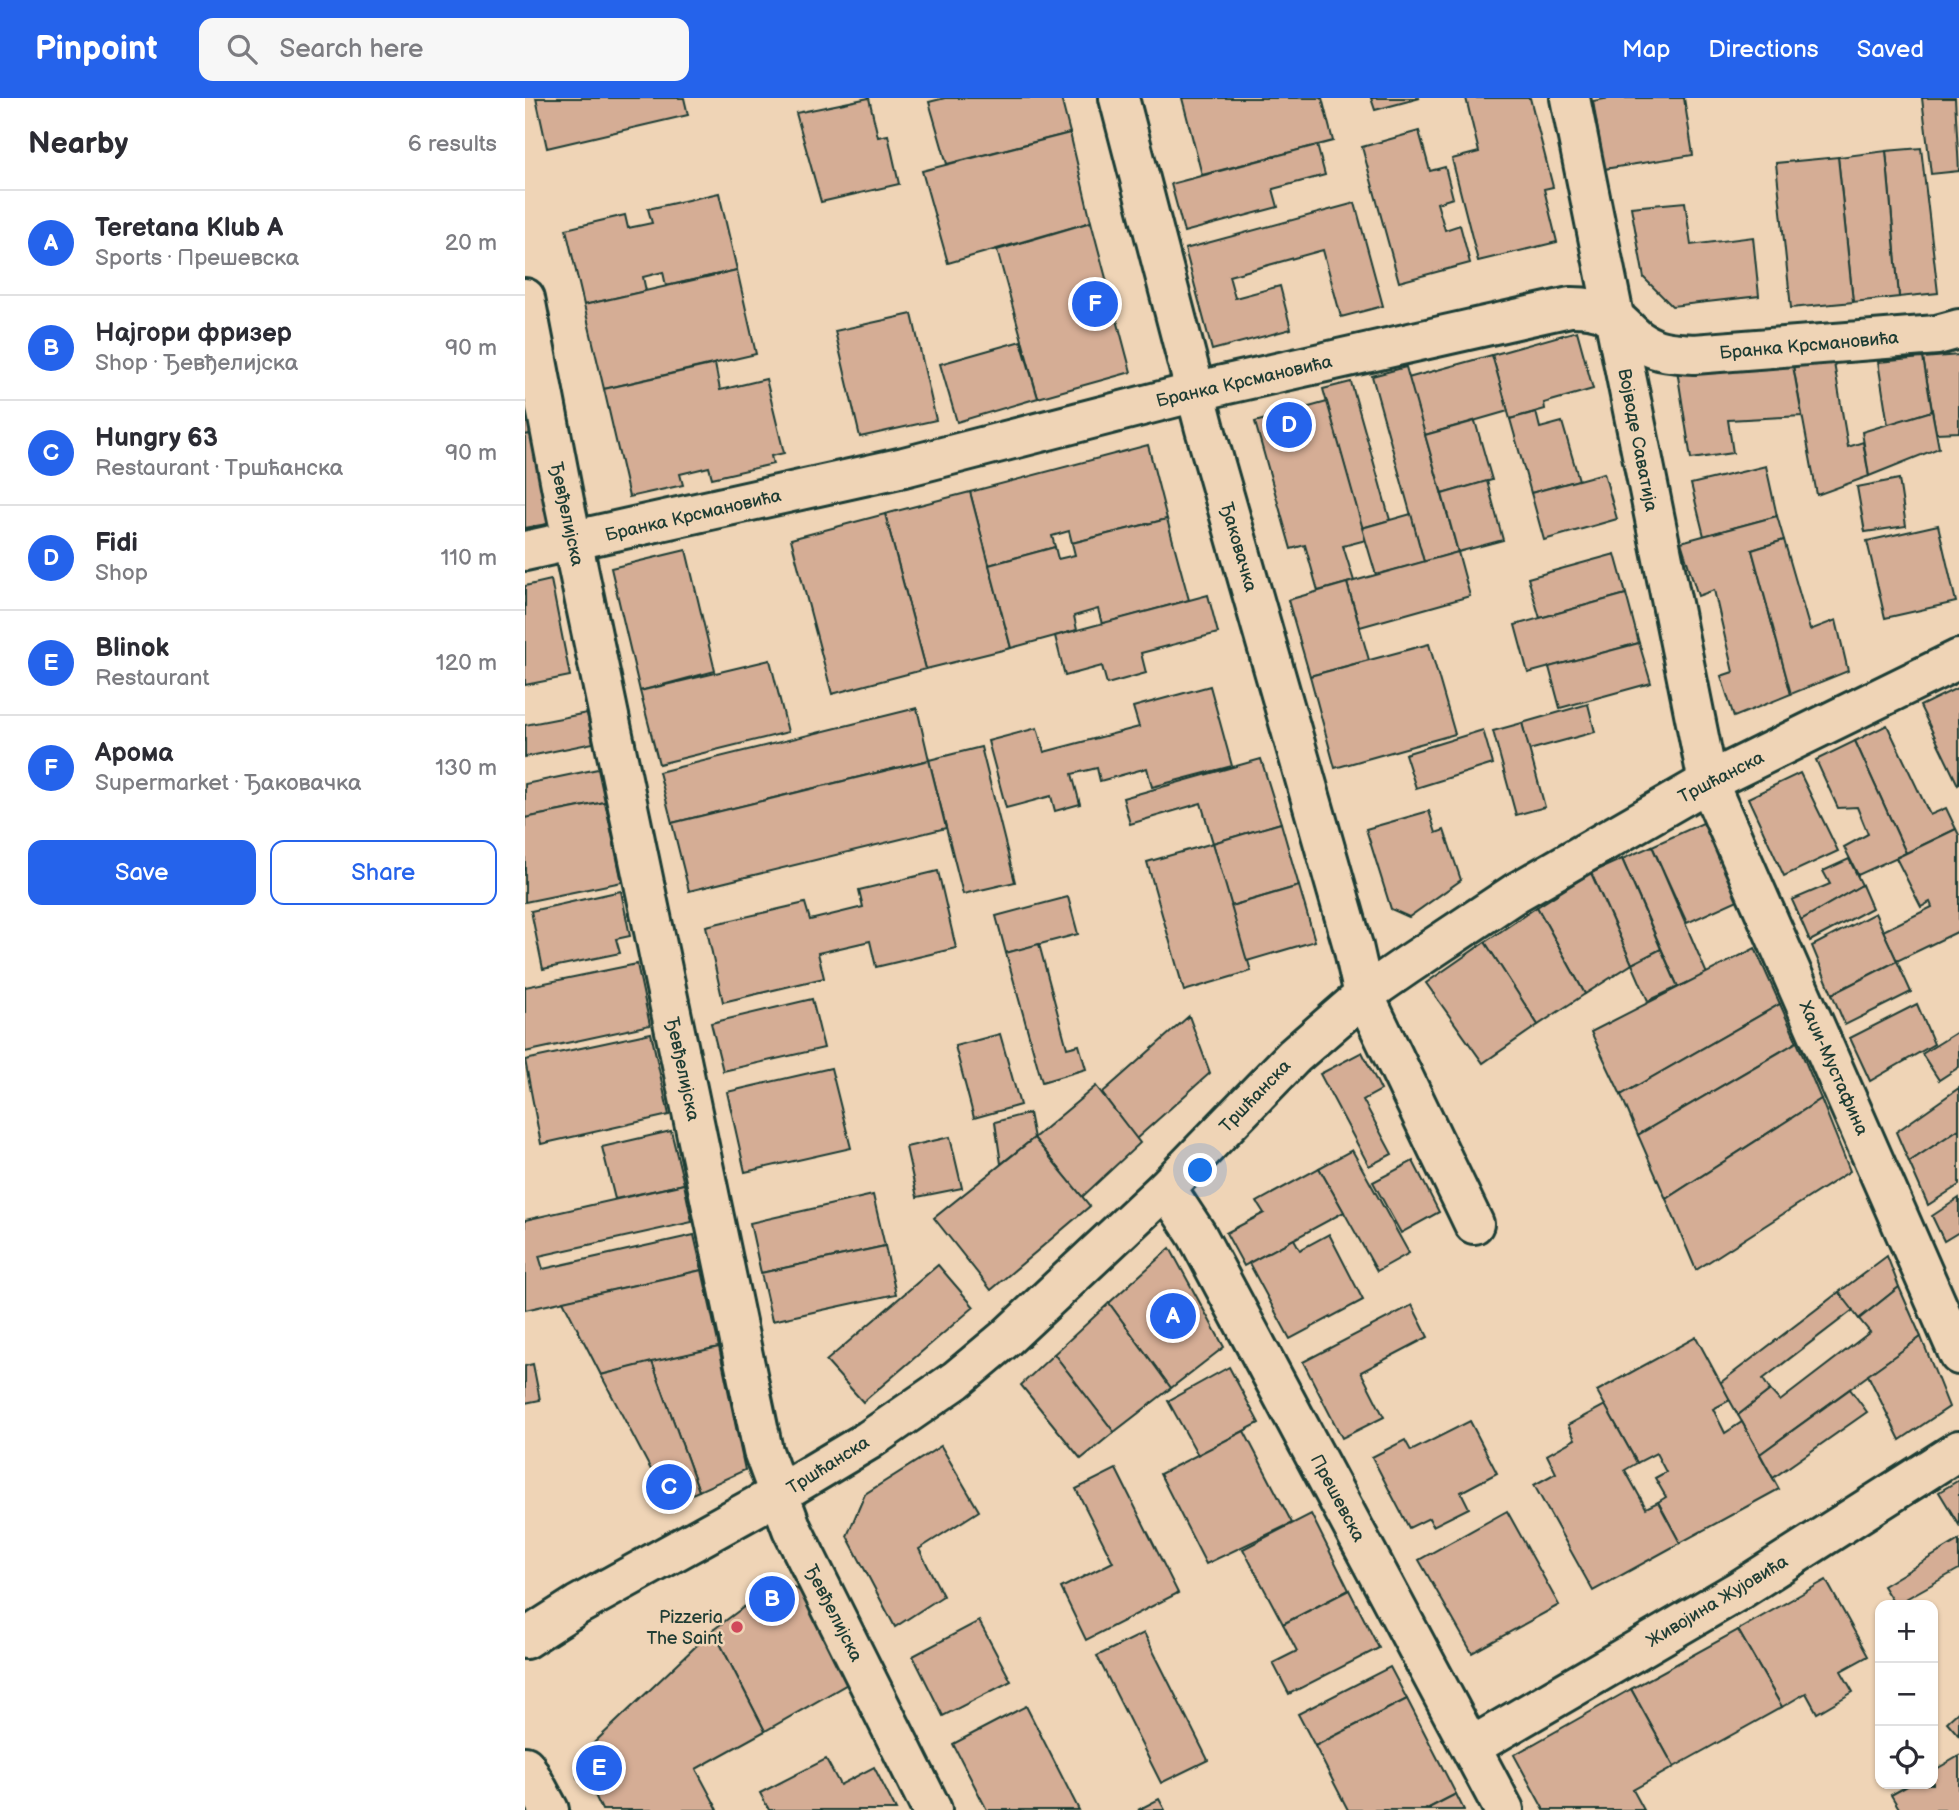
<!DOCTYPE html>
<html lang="en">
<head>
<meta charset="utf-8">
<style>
	body { margin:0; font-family:"Balsamiq Sans",sans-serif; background:#f7f7f7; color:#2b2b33 }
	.controls { position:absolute; right:21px; bottom:21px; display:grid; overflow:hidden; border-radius:14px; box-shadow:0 2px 5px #0004 }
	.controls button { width:63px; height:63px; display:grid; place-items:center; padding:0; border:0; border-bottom:2px solid #e1e1e2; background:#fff; color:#2b2b33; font:35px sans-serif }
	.you { position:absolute; left:676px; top:1073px; width:24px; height:24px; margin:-18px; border:5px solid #fff; border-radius:50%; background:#1a73e8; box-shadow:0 0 0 10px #1a73e833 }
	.badge { display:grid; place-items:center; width:46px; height:46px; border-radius:50%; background:#2563eb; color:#fff; font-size:23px; font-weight:700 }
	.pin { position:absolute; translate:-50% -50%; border:4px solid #fff; box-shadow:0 2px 7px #0006 }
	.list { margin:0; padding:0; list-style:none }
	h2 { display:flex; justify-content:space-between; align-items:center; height:91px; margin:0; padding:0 28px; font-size:30px }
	h2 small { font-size:23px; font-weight:400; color:#7c7c81 }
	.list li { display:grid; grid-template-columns:46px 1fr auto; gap:21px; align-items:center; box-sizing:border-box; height:105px; padding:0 28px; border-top:2px solid #e1e1e2 }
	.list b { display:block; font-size:26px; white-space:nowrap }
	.list p { margin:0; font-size:23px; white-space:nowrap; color:#7c7c81 }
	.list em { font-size:23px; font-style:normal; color:#7c7c81 }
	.actions { display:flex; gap:14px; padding:21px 28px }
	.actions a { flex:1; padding:16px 0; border:2px solid #2563eb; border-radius:14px; text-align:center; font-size:24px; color:#2563eb }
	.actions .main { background:#2563eb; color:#fff }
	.icon { flex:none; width:38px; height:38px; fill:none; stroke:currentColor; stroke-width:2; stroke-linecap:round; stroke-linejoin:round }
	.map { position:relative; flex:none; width:1434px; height:1712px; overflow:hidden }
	header { display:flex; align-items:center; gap:42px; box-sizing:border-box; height:98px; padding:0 35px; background:#2563eb; color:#fff }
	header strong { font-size:33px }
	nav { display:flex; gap:38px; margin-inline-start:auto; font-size:24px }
	.search { width:490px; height:63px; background:#f7f7f7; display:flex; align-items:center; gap:18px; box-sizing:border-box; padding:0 24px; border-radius:14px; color:#7c7c81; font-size:26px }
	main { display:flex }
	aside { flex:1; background:#fff }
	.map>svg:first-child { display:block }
</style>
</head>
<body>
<header>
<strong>Pinpoint</strong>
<div class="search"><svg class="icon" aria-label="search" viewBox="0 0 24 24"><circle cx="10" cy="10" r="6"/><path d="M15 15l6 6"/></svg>Search here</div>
<nav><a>Map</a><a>Directions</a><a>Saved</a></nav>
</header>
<main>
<aside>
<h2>Nearby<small>6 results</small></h2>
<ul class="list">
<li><span class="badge">A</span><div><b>Teretana Klub A</b><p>Sports · Прешевска</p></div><em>20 m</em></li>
<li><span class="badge">B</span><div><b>Најгори фризер</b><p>Shop · Ђевђелијска</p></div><em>90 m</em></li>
<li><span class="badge">C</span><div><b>Hungry 63</b><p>Restaurant · Тршћанска</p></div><em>90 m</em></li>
<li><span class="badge">D</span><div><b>Fidi</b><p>Shop</p></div><em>110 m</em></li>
<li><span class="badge">E</span><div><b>Blinok</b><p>Restaurant</p></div><em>120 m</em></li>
<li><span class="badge">F</span><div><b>Арома</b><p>Supermarket · Ђаковачка</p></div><em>130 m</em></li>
</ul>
<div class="actions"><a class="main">Save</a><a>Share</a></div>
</aside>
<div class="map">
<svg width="1434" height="1712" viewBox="0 0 1434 1712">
	<rect width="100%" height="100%" fill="#efd4b6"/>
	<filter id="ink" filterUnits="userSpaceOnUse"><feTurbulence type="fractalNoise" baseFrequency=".0143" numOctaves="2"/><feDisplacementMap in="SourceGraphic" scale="14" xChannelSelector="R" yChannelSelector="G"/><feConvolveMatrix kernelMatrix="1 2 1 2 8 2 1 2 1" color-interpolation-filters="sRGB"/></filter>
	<g filter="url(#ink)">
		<g fill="#d5ad95" stroke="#1f3d34" stroke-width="2">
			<path d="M11,0H159L163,17L22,50Z"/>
			<path d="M344,0L353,39L363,37L374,86L296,104L271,15Z"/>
			<path d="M420,0H536L545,35L422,66L404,4Z"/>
			<path d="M657,0H797L808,43L677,77Z"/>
			<path d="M846,0H895L850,12Z"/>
			<path d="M941,0H1005L1028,89L1019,91L1032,144L953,163L927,61L954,54Z"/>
			<path d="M1085,0H1159L1168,57L1079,71L1068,3Z"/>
			<path d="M1397,0H1430L1434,73L1406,76Z"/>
			<path d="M894,33L905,73L920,69L928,100L912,105L920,132L935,127L945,165L874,184L837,49Z"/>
			<path d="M545,35L566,124L423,165L397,73Z"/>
			<path d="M792,47L800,77L748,91L753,109L659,134L646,86Z"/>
			<path d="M1396,50L1413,195L1374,199L1361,53Z"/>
			<path d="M1361,53L1374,199L1328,204L1313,59Z"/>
			<path d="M1313,59L1328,204L1266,210L1251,65Z"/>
			<path d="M194,95L212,172L141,188L138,174L118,179L121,193L59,207L41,131L100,117L103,130L127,125L123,111Z"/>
			<path d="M1160,104L1166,147L1228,139L1234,198L1147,208L1119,180L1106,109Z"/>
			<path d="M830,105L858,208L816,219L798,152L704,178L710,200L755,188L766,231L687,252L660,151Z"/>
			<path d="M566,124L606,274L513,300L472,152Z"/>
			<path d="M212,172L231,256L79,291L59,207Z"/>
			<path d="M387,216L411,322L335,339L310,233Z"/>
			<path d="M1052,233L1068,291L1019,305L1020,311L985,321L967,257Z"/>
			<path d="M496,243L513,300L432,324L415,266Z"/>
			<path d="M967,257L983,313L900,337L883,280Z"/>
			<path d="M1434,257V334L1411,335L1398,260Z"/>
			<path d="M1398,260L1407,313L1363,327L1353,264Z"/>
			<path d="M1309,265L1323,349L1338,344L1344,378L1292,397L1268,268Z"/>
			<path d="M190,266L195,292L241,281L259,355L246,358L248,366L187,380L184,369L155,376L158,387L104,399L79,291Z"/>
			<path d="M1268,268L1277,318L1203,322L1208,355L1166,361L1152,272Z"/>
			<path d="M881,269L933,454L899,464L847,278Z"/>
			<path d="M826,284L865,422L837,430L798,291Z"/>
			<path d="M802,304L841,442L818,448L829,483L793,493L780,447L766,451L730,324Z"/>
			<path d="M0,306L6,336L0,337Z"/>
			<path d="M1407,313L1414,350L1344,378L1337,334Z"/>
			<path d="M1011,314L1015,330L1037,324L1054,382L1006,395L985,321Z"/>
			<path d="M950,323L967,382L917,396L900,337Z"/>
			<path d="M6,336L27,425L0,430V337Z"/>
			<path d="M623,347L642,421L547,445L544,433L527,438L530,449L464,467L445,394Z"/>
			<path d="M1241,368L1252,418L1179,438L1166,386Z"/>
			<path d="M1079,375L1092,421L1019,442L1006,395Z"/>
			<path d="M1374,381L1381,428L1340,434L1332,389Z"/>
			<path d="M962,383L978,442L933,454L917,396Z"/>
			<path d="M445,394L486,550L401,571L360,416Z"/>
			<path d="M360,416L401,571L307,596L266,441Z"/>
			<path d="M886,416L899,464L851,477L837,430Z"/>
			<path d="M1252,418L1259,442L1227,452L1266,596L1209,619L1196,578L1208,574L1189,492L1173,498L1156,444Z"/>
			<path d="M642,421L664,502L577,526L573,511L549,518L552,532L486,550L464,467L530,449L533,461L550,457L547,445Z"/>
			<path d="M1413,427L1431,504L1360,520L1342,443Z"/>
			<path d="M1259,442L1285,532L1311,522L1323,573L1266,596L1227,452Z"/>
			<path d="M161,452L190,573L115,593L86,470Z"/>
			<path d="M933,454L945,498L835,529L822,485Z"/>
			<path d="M1090,456L1101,496L1015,520L1003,480Z"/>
			<path d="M26,482L45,578L0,587V488Z"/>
			<path d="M822,485L844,562L785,578L763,502Z"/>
			<path d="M1101,496L1114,545L1003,575L990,527Z"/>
			<path d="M683,497L693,535L616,555L621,575L582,586L577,568L540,578L530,538Z"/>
			<path d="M1114,545L1126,585L1035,610L1024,569Z"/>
			<path d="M904,546L930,636L810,670L785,578Z"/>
			<path d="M245,562L263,634L134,666L115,593Z"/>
			<path d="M685,588L707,668L627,689L622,670L575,683L572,670L547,676L555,706L530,713L526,698L481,710L463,643L512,630L519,654L614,629L608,609Z"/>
			<path d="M1434,589V686L1433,687L1395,608Z"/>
			<path d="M1063,606L1070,634L1004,652L997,625Z"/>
			<path d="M392,610L404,662L147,725L134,674Z"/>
			<path d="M62,615L68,645L0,659V627Z"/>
			<path d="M997,625L1020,709L991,717L968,633Z"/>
			<path d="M1362,627L1405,717L1421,710L1431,731L1381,755L1330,643Z"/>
			<path d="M958,632L968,666L891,690L880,656Z"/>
			<path d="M1330,643L1381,755L1333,777L1319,749L1343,736L1332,709L1313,710L1291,662Z"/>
			<path d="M456,649L490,784L438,796L404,662Z"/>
			<path d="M736,661L756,725L688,745L676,705L605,726L598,700Z"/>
			<path d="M404,662L421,730L164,793L147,725Z"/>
			<path d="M73,671L80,704L0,720V686Z"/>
			<path d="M1275,675L1313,753L1259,778L1223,700Z"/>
			<path d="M80,704L97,784L0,804V720Z"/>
			<path d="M904,713L911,735L919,732L936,782L884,819L866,811L841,731Z"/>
			<path d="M1180,724L1215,801L1162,825L1127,748Z"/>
			<path d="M756,725L774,788L706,808L688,745Z"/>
			<path d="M1431,731L1434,737V833L1372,863L1358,833L1407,809L1405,804L1396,809L1371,760Z"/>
			<path d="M688,745L726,873L659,893L622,764Z"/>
			<path d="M1127,748L1182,876L1153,889L1097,761Z"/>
			<path d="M1097,761L1136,851L1107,866L1066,775Z"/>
			<path d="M1324,761L1337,787L1276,822L1267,802L1305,786L1298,773Z"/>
			<path d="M413,773L431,850L351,869L345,843L293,855L299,880L198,904L181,828L280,805L285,822L338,809L334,792Z"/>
			<path d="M1066,775L1107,866L1060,896L1012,809Z"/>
			<path d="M1337,787L1347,810L1285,843L1276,822Z"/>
			<path d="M774,788L790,843L722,863L706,808Z"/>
			<path d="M96,793L105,838L91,841L95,855L18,871L6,813Z"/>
			<path d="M543,799L553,836L481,855L471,818Z"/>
			<path d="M1012,809L1060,896L1013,927L960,844Z"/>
			<path d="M1350,815L1372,863L1307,896L1287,848Z"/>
			<path d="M960,844L1013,927L958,965L901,885Z"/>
			<path d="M514,846L542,950L554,947L561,971L517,984L481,855Z"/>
			<path d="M1230,850L1255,906L1096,997L1066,934Z"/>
			<path d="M1136,851L1153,889L1123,903L1107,866Z"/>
			<path d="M1372,863L1386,894L1320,927L1307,896Z"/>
			<path d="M112,866L125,927L0,954V889Z"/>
			<path d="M287,901L299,950L198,973L186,925Z"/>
			<path d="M1255,906L1272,944L1113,1037L1096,997Z"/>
			<path d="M1392,906L1409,946L1345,983L1325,940Z"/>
			<path d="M664,918L685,975L611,1041L577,995Z"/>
			<path d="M1434,933V969L1414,982L1397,956Z"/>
			<path d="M126,935L144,1017L16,1046L0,962Z"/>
			<path d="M475,936L495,1007L449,1020L430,948Z"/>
			<path d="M1272,944L1296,1001L1141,1101L1113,1037Z"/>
			<path d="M837,954L856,992L838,1002L867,1056L844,1068L795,976Z"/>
			<path d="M306,970L326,1050L220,1074L202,994Z"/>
			<path d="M571,988L615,1045L557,1099L509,1040Z"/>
			<path d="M1434,990V1031L1384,1064L1371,1034Z"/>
			<path d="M1296,1001L1325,1073L1171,1172L1141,1101Z"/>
			<path d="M504,1015L509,1040L476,1066L470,1024Z"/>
			<path d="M1434,1031V1087L1403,1107L1384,1064Z"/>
			<path d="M146,1033L159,1086L90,1101L77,1049Z"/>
			<path d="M425,1039L437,1090L392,1099L381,1049Z"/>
			<path d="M509,1040L565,1108L466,1192L409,1120Z"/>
			<path d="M827,1052L884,1155L852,1173L794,1070Z"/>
			<path d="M888,1063L914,1114L876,1135L848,1084Z"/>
			<path d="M794,1070L819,1114L719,1168L701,1135L739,1115L732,1104Z"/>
			<path d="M159,1086L167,1124L14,1158L18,1171L169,1137L177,1172L0,1212V1122Z"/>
			<path d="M348,1097L360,1148L236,1175L225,1125Z"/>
			<path d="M1434,1100V1134L1419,1143L1407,1118Z"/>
			<path d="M804,1136L838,1202L765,1241L724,1165L769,1141L775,1152Z"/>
			<path d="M360,1148L371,1196L247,1223L236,1175Z"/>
			<path d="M645,1150L699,1249L646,1290L584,1205Z"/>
			<path d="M1362,1158L1374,1189L1334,1221L1314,1194Z"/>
			<path d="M413,1167L449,1209L338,1304L301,1263Z"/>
			<path d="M177,1172L194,1249L76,1277L38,1203Z"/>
			<path d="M1374,1189L1396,1239L1235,1356L1213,1317L1245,1292L1255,1303L1345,1234L1334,1221Z"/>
			<path d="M1314,1194L1328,1212L1238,1281L1245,1292L1213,1317L1195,1285Z"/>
			<path d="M584,1205L646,1290L589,1334L529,1256Z"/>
			<path d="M887,1207L903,1239L836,1274L859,1319L817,1340L778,1264Z"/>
			<path d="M1171,1239L1205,1302L1188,1311L1200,1335L1217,1324L1254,1391L1155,1445L1133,1404L1141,1399L1130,1380L1141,1374L1131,1355L1112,1365L1072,1293Z"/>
			<path d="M1396,1239L1424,1309L1375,1342L1343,1277Z"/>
			<path d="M194,1249L220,1372L174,1393L127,1264Z"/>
			<path d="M529,1256L589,1334L556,1361L496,1287Z"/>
			<path d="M127,1264L174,1393L144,1406L76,1277Z"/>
			<path d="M8,1266L15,1302L0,1305V1268Z"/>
			<path d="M704,1269L734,1325L673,1357L643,1303Z"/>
			<path d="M1325,1291L1342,1314L1248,1380L1235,1356Z"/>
			<path d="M1080,1307L1112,1365L1100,1372L1121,1410L1133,1404L1155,1445L1068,1493L1009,1387L1031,1375L1022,1357L1050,1341L1043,1327Z"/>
			<path d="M945,1323L972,1375L936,1394L944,1410L908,1428L904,1420L884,1430L847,1359L880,1342L886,1353Z"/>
			<path d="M719,1333L767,1425L681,1466L635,1376Z"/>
			<path d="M416,1348L454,1413L394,1451L418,1498L370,1529L322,1438L340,1396Z"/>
			<path d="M591,1371L653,1495L561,1542L536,1490L588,1464L551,1391Z"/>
			<path d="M1434,1382V1427L1414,1394Z"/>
			<path d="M982,1413L1034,1507L947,1555L894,1462Z"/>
			<path d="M786,1416L824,1492L758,1526L718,1451Z"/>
			<path d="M1434,1442V1471L1370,1507L1358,1488Z"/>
			<path d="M1301,1482L1343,1558L1316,1573L1328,1594L1292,1615L1281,1595L1257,1609L1213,1532Z"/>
			<path d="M260,1487L271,1490L282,1499L324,1585L240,1633L188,1532L247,1488Z"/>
			<path d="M824,1492L854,1550L764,1596L748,1565L772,1553L758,1526Z"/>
			<path d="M454,1523L486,1583L418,1618L388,1558Z"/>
			<path d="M188,1532L240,1633L171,1671L193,1712H77L68,1693L57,1687L52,1679L53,1660Z"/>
			<path d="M1213,1532L1257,1609L1149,1669L1106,1591Z"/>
			<path d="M619,1535L683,1662L636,1685L572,1558Z"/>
			<path d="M865,1569L882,1601L790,1648L773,1616Z"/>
			<path d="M1106,1591L1149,1669L1108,1692L1119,1712H1019L989,1657Z"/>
			<path d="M882,1601L931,1696L900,1712H823L790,1648Z"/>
			<path d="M501,1608L554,1712H462L428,1646Z"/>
			<path d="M1434,1613V1638L1422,1624Z"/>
			<path d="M1434,1658V1712H1375L1366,1697L1386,1686H1408V1673Z"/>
			<path d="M301,1661L315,1687L349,1669L371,1712H244L235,1695Z"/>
			<path d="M931,1696L939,1712H900Z"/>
			<path d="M634,1701L640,1712H613Z"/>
		</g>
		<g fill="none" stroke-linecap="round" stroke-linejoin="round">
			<defs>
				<g id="minor">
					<path d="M594,0L680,331L828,848L839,897L949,1126"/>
					<path d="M1045,0L1183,684L1434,1257"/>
					<path d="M0,200L40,408L238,1353L267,1431L407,1712"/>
					<path d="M0,453L379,369L698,287L1045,209C1101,208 1094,238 1131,251C1142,255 1156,255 1169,256L1412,237L1434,231"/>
					<path d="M641,1090L672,1137L979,1712"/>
					<path d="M0,1541L53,1507L252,1397L344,1342L431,1282L480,1241L641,1090L769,958L839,897L881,868L992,794L1183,684L1434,561"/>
					<path d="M946,1649L1213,1493L1434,1352"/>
					<path d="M0,1668L24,1712"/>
				</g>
			</defs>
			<use href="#minor" stroke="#1f3d34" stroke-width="44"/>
			<use href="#minor" stroke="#efd4b6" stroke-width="38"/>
		</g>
	</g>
	<circle fill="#d1495b" stroke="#efd4b6" stroke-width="2.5" cx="212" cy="1529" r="7"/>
	<g text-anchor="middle" stroke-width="5" stroke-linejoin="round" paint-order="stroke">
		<g font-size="18" fill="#1f3d34" stroke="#efd4b6">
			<text transform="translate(1284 247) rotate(-5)" y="6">Бранка Крсмановића</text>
			<text transform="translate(719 283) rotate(-13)" y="6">Бранка Крсмановића</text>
			<text transform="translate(1113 342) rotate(79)" y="6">Војводе Саватија</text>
			<text transform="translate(42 416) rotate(78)" y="6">Ђевђелијска</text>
			<text transform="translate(168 417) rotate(-13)" y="6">Бранка Крсмановића</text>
			<text transform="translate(714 449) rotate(74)" y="6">Ђаковачка</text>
			<text transform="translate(1196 679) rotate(-27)" y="6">Тршћанска</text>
			<text transform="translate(1309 970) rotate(66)" y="6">Хаџи-Мустафина</text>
			<text transform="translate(158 971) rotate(78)" y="6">Ђевђелијска</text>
			<text transform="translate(730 998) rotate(-46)" y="6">Тршћанска</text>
			<text transform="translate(303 1367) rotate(-32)" y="6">Тршћанска</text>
			<text transform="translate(813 1400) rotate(62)" y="6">Прешевска</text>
			<text transform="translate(1192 1503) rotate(-31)" y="6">Живојина Жујовића</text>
			<text transform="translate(309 1515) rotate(63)" y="6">Ђевђелијска</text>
		</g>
		<g font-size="18" fill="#1f3d34" stroke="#efd4b6" text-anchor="end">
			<text x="198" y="1525">Pizzeria<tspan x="198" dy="21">The Saint</tspan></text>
		</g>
	</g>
</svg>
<div class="controls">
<button>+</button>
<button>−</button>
<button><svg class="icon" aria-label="locate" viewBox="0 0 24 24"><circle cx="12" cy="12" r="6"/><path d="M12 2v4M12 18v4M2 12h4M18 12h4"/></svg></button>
</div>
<div class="you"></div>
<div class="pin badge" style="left:648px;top:1218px">A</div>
<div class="pin badge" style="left:247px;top:1501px">B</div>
<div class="pin badge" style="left:144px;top:1389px">C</div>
<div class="pin badge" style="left:764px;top:327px">D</div>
<div class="pin badge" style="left:74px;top:1670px">E</div>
<div class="pin badge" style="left:570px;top:206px">F</div>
</div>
</main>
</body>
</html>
